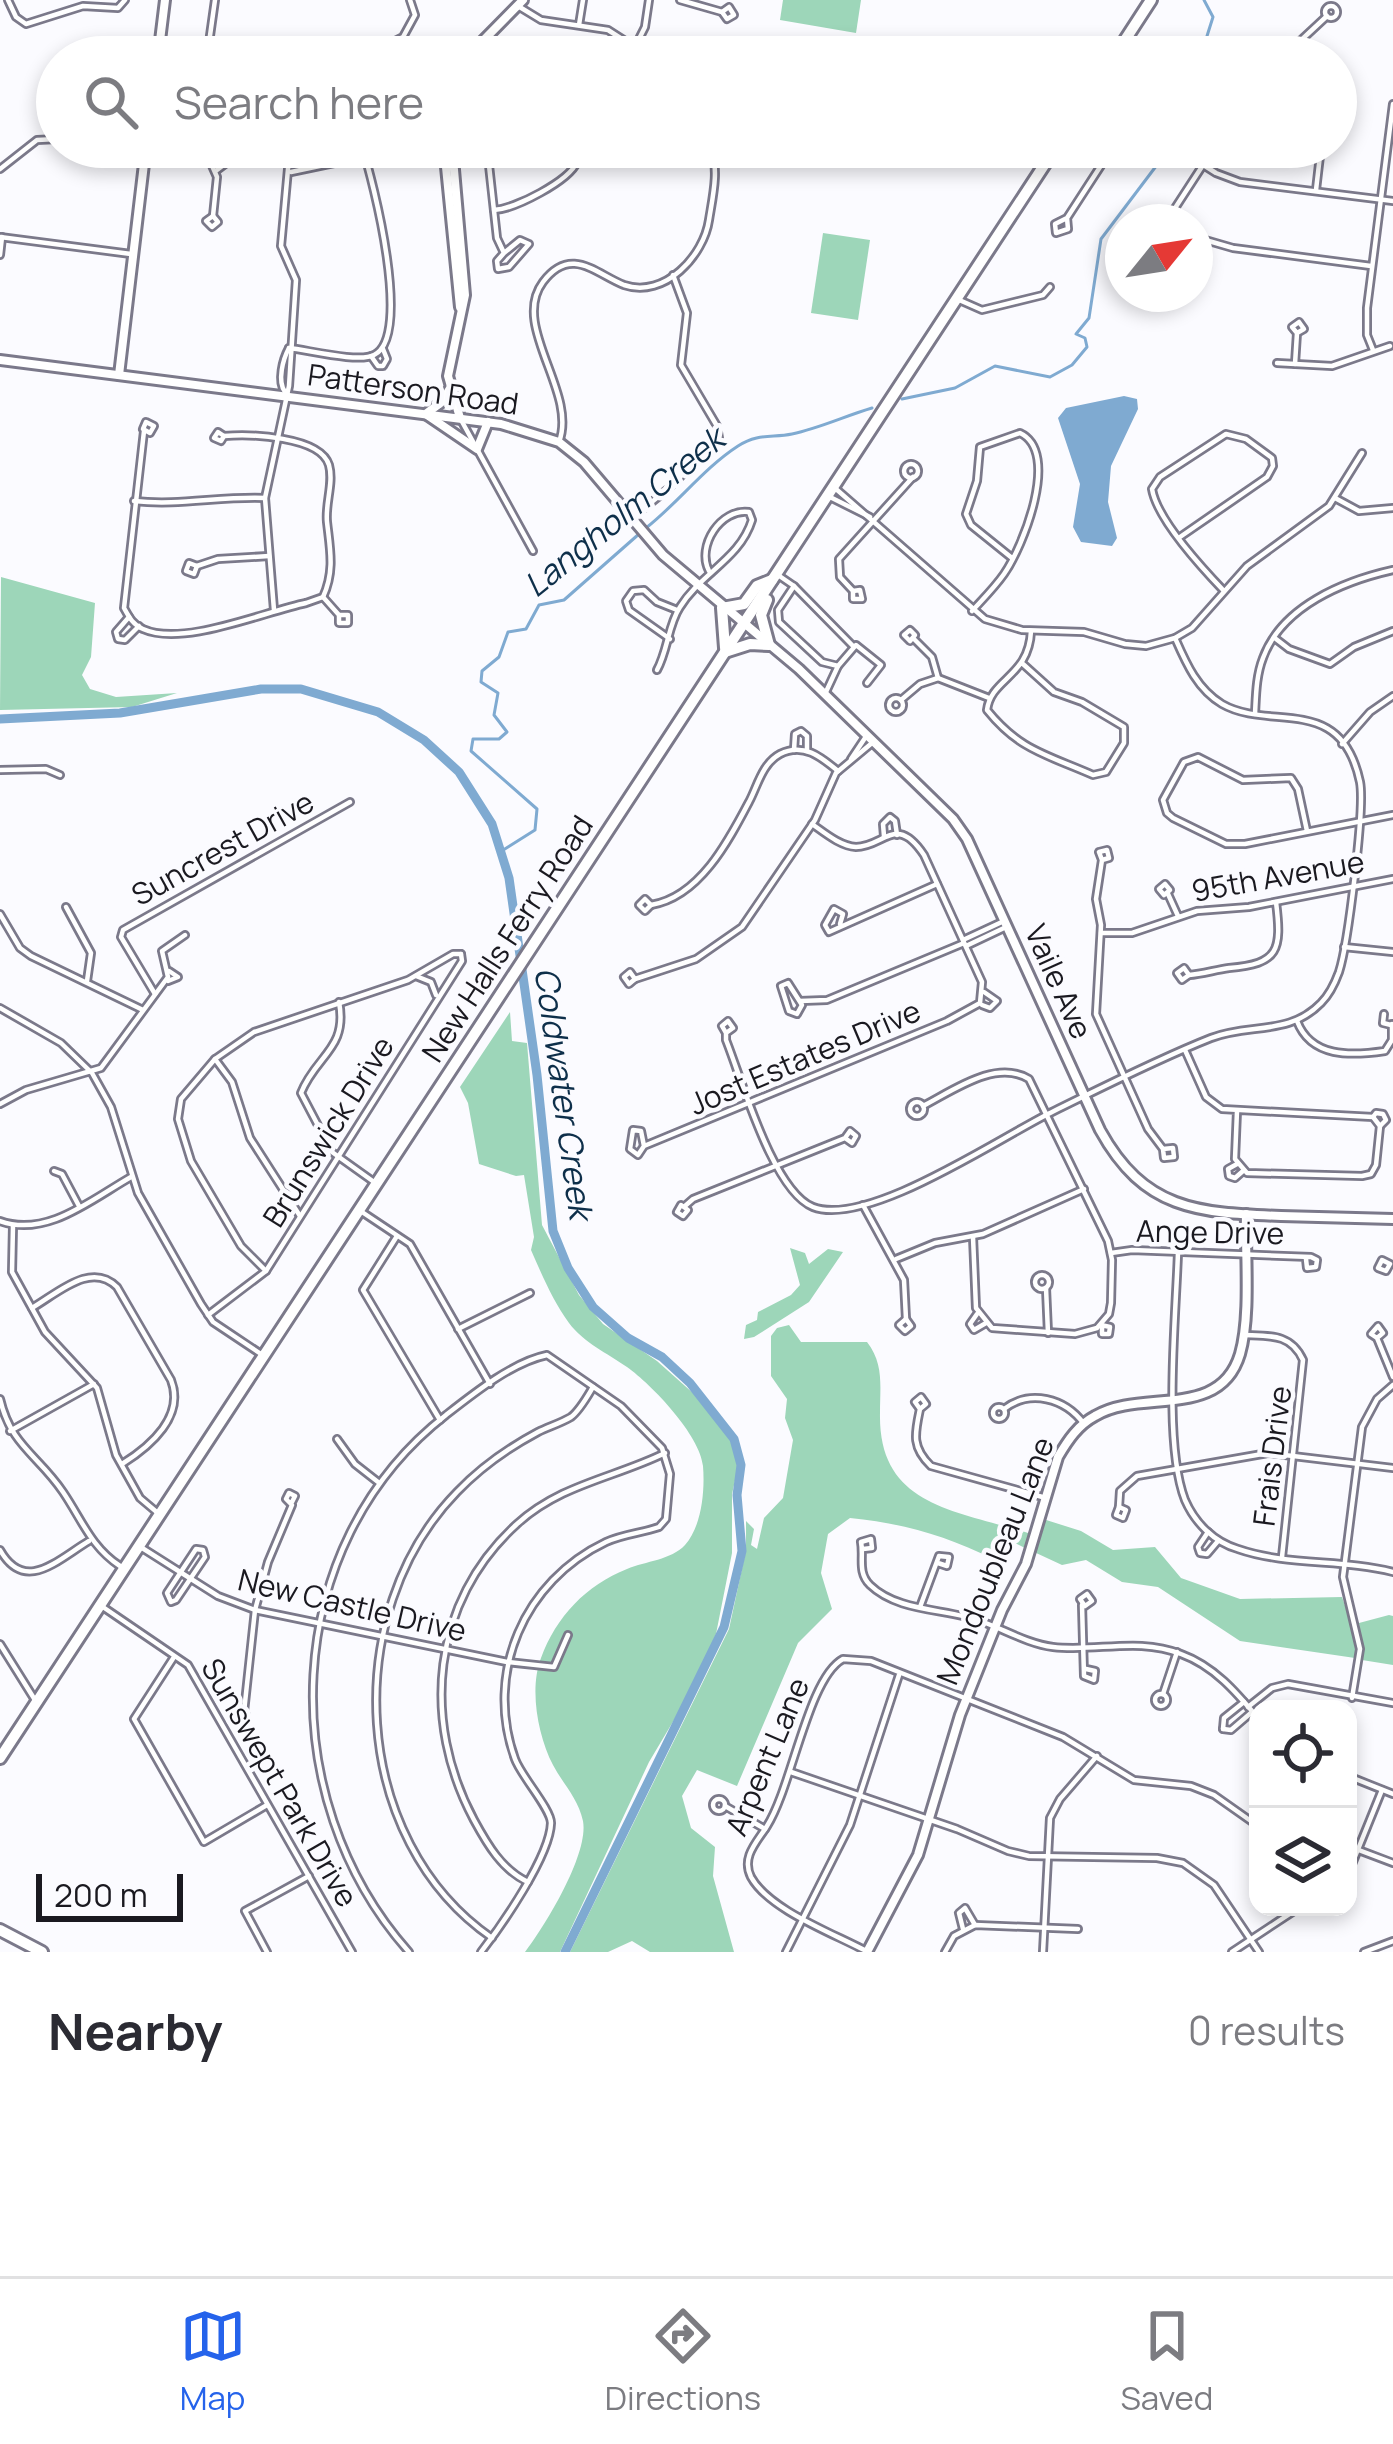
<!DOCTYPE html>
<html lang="en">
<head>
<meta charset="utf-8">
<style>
	body { margin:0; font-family:Manrope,sans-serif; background:#f7f7f7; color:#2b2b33 }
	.controls { position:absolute; right:36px; bottom:36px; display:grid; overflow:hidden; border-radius:24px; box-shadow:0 6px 18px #0003 }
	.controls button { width:108px; height:108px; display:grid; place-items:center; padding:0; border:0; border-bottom:3px solid #e1e1e2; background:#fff; color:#2b2b33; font:60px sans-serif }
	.compass { position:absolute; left:1105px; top:204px; width:108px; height:108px; border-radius:50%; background:#fff; box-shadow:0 6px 18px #0003; rotate:60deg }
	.scale { position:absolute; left:36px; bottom:30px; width:147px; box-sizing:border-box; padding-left:12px; border:6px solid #1a1920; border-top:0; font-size:33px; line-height:42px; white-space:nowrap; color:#1a1920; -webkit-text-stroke:9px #fbfbff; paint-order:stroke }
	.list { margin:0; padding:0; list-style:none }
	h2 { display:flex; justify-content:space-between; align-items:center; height:156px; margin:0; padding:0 48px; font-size:51px }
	h2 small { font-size:39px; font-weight:400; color:#7c7c81 }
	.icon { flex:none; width:66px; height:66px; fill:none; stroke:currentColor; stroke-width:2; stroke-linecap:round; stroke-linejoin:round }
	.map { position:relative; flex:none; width:1393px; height:1952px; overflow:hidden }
	.search { position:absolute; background:#fff; box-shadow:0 6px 18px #0003; left:36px; right:36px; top:36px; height:132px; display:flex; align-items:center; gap:30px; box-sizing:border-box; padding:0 42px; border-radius:66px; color:#7c7c81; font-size:45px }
	.sheet { height:324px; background:#fff }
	nav { display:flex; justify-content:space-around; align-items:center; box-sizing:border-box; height:168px; border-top:3px solid #e1e1e2; background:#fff; font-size:33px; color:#7c7c81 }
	nav a { display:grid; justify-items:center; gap:6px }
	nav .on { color:#2563eb }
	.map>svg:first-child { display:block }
</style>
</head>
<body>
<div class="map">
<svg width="1393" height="1952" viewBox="0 0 1393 1952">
	<rect width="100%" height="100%" fill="#fbfbff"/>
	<g fill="#9dd6b9">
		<path d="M783,0H861L856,33L780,20Z"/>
		<path d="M823,233L870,240L858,320L811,313Z"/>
		<path d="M1,577L95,603L91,657L82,675L90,689L116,697L177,693L132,707L0,710Z"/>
		<path d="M510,1012L512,1041L527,1043L542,1225L579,1295L603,1324L657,1361L712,1410L728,1432L738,1467L732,1494V1553L716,1634L690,1693L649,1762L560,1952H525C545,1926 589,1854 583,1821C578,1798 563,1784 553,1765C538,1736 529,1689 541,1658C556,1617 586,1585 627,1569C646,1561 671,1560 685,1545C702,1526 705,1490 703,1466C700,1435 652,1385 627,1367C607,1353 584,1343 569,1323C553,1301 542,1275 531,1250L534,1237L524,1175L516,1176L479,1164L468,1103L460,1087Z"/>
		<path d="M790,1248L805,1253L809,1264L828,1249L843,1252L809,1302L754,1337L744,1339L746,1325L757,1320L758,1312L791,1295L800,1285Z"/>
		<path d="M789,1325L801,1342H867C884,1364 880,1385 880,1413C878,1508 958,1510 1031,1534L1027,1549L1005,1538L993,1559C947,1536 902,1523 850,1518L828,1534L821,1573L832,1609L798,1643L737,1786L697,1770L682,1796L691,1828L715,1847L713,1876L734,1952H650L632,1941L608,1952H570L729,1629L746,1550V1521L754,1529L751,1545L757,1549L764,1518L783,1498L793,1440L785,1418L787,1399L771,1376V1336L777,1328Z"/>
		<path d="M1043,1519L1081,1531L1113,1550L1155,1547L1181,1578L1240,1599L1342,1597L1356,1637L1355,1658L1240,1641L1158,1587L1122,1582L1086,1560L1062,1565L1034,1552Z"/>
		<path d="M1389,1615L1393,1616V1665L1362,1660L1359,1623Z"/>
	</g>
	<path fill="#7faad1" d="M1124,396L1137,399L1138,409L1111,466L1108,502L1117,538L1112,546L1081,542L1073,527L1080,484L1058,418L1066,408Z"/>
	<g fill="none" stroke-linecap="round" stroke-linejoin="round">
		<g stroke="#7faad1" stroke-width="3">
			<path d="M1204,0L1213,17L1207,36L1208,57"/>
			<path d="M902,399L955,388L995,366L1050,377L1072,365L1087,347L1085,338L1076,334L1089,318L1101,239L1166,153"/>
			<path d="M646,528C679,502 704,468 738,446C758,433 772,438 792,434C820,428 845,416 872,408"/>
			<path d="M500,852L535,830L537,809L471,751L473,739H499L507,732L494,715L498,693L481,682L482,671L499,657L508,632L526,629L539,605L564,600L639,534"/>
		</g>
		<path stroke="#7faad1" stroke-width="9" d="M0,719L120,713L261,689H301L378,712L424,740L459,772L492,824L509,878L537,1075L553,1231L568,1268L593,1307L628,1338L662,1357L690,1383L734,1439L741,1465L737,1495L742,1551L724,1627L565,1952"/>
		<defs>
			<g id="street">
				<path d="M8,0L16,17L26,24L83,6L118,8L125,0"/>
				<path d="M680,0L722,12"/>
				<circle cx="1331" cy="12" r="6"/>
				<path d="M518,6L541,20L608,30L650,57"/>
				<path d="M729,7L734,15L727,19L722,12Z"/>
				<path d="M579,25L583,0"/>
				<path d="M1303,39L1319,57"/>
				<path d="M635,47L645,27L649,0"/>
				<path d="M207,57L215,0"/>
				<path d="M364,57L403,37L415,15L410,0"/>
				<path d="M1164,57L1162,51L1167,47L1173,50L1171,57"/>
				<path d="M1283,57L1327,16"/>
				<path d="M118,147L210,161L217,177L213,216"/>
				<path d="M487,147L497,238L504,253L497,261L498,269L509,267L529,244L520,240L504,253"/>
				<path d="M1175,147L1216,173L1240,182L1393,201"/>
				<path d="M210,161L215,156L223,157L225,164L217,170"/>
				<path d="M0,169L37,140L57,139"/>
				<path d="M1316,190L1321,147"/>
				<path d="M494,210C515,209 569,181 577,162L571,147"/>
				<path d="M213,216L218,222L212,227L206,221Z"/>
				<path d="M1067,218L1055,224L1056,233L1068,229L1067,218L1113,147"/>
				<path d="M1166,222L1203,165"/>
				<path d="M0,237L131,254"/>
				<path d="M1195,237L1233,248L1371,266"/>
				<path d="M0,255L2,237"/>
				<path d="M1139,294H1146"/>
				<path d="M957,299L982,310L1043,295L1050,287"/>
				<path d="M289,348C308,350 359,363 374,355C413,337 373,180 362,147L334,163L291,172"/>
				<path d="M1373,350L1367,335V308L1393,104"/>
				<path d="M371,356L378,366H383L387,359L383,349"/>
				<path d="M1277,363L1332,366L1390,346"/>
				<path d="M1295,364L1297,333L1292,327L1299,322L1304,329L1297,333"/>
				<path d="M285,392C277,381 283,359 289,348"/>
				<path d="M460,418L533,551"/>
				<path d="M146,422L154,426L150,433L143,429Z"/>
				<path d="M144,431L124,608C129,617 133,625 143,629C183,647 263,612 306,603L323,597C335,571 330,549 327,522C325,503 334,483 329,465C320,436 250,434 224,436"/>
				<path d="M218,432L224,436L221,441L214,438Z"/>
				<path d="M559,442C578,392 510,326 543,282C571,245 596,274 624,285C665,299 704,255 709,220C713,195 719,171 711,147"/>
				<circle cx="911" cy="471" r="7"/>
				<path d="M836,489L985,619L1022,630L1084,632L1125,644L1146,646L1175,638L1192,628L1247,566L1329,506L1362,453"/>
				<path d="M828,496L870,517"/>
				<path d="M1335,498L1359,511L1393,508"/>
				<path d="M134,501C180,506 220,496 265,498"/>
				<path d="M633,517L668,489L719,438L717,426L681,365L687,313L673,275"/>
				<path d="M1180,537L1267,477L1273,466L1272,458L1246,439L1226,434L1160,477L1152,489C1157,519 1202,568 1224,591"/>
				<path d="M189,563L197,566L194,574L186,571Z"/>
				<path d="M197,566L218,559L269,556"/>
				<path d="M778,575L794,586L778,610L779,622L822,662L838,666"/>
				<path d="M794,586L853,646"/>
				<path d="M853,591L860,590L862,599H853V591L840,577L839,559L913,477"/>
				<path d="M323,597L339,615V623H348V615H339"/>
				<path d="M274,610L265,498L289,386L296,280L281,246L290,147"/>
				<path d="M972,611C983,599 995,587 1004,574C1023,547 1061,452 1020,433L980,447L977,481L966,514L971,525L1012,558"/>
				<path d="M129,617L116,632L118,639L125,640L139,626"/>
				<path d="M910,630L915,635L910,641L904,635Z"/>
				<path d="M670,639L629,610L626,601L633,591L644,590L657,602L677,610"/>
				<path d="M914,639L932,657L938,678"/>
				<path d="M1276,639L1289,649L1330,664L1354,647L1393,631"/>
				<path d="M1023,664L1054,692L1082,702L1124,727V743L1106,772L1093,775C1048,755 1020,751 987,710C991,678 1029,677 1031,631"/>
				<path d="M657,670C668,650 668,625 680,607C701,573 740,559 752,520L749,512C721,508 696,546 709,571"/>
				<path d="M825,694L838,666L856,645L881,665L867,683"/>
				<circle cx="896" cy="705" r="7"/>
				<path d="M901,700L920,684L938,678L989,698"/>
				<path d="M1255,714C1256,696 1256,676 1263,658C1282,606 1344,581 1393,570"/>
				<path d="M1342,744L1370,712L1393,696"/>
				<path d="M794,750L795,734L801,731L807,736V751"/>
				<path d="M851,759L867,735"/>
				<path d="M0,770L46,769L60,775"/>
				<path d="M1307,831L1298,789L1291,778L1243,780L1198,757L1184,762L1163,800L1167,813L1173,818L1226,844H1245L1393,815"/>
				<path d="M884,836L883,824L890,817L895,821L897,835"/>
				<path d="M1102,860L1099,852L1107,850L1109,858L1102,860L1096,899L1101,925L1096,1014L1148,1129L1163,1149L1164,1158L1174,1157L1173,1148L1163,1149"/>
				<path d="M1165,884L1170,890L1164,895L1159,889Z"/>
				<path d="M1168,894L1178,916"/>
				<path d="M645,899L651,905L645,911L639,905Z"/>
				<path d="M651,905C700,897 729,840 750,800C758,784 763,763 780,754C803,742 821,757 838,771"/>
				<path d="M66,907L91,953L87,981"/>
				<path d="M0,914L20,948L31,956L143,1010"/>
				<path d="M840,924L843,914L834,909L825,925L829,932L937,884"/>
				<path d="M1101,933H1132L1197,911L1249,907L1393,879"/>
				<path d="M963,940L1004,921"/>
				<path d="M966,946L1004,928"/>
				<path d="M1344,947L1393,952"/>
				<path d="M1184,968L1189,975L1182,980L1177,973Z"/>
				<path d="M630,972L635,979L629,984L624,977Z"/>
				<path d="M1189,975C1202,974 1215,970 1229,968C1279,964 1282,950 1276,902"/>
				<path d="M416,976L431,982L436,995"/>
				<path d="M635,979L696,959L742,927L815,820L836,773L872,743"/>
				<path d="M168,981L178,977L169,971"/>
				<path d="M788,983L802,1005L797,1014L789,1011L781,986Z"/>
				<path d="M155,994L121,937L123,930L350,802"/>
				<path d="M800,1001L827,1000L964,943"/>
				<path d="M339,1002C348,1049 316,1055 301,1093L332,1152L374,1182"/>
				<path d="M982,1005L990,1008L997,1001L984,992"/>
				<path d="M0,1008L61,1043L92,1073L111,1107L138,1193L201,1304L213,1322L261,1354"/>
				<path d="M1384,1014L1383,1023L1391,1025"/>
				<path d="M1297,1021C1311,1058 1351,1056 1385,1051L1392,1040V1024"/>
				<path d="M726,1033L722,1026L728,1021L733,1028L726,1033V1040C742,1080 773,1191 813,1207C868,1228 1002,1136 1054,1111C1105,1086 1158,1059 1211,1038C1250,1023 1289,1036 1321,1003C1330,994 1335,983 1339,972C1348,944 1365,808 1360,782C1341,692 1271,732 1222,704C1197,689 1186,663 1175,638"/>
				<path d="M1185,1050L1206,1097L1222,1109L1373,1117L1380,1126L1376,1165L1371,1174L1362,1176L1247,1173L1235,1159L1237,1111"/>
				<path d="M215,1059L232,1082L250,1138L300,1216"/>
				<circle cx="917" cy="1109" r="7"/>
				<path d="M0,1104L26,1090L101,1068L168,977L162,951L185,935"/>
				<path d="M923,1106C954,1090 996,1059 1029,1079L1108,1241L1112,1260L1111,1303L1109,1314L1097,1328L1075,1334L992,1328L976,1308L973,1237"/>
				<path d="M1373,1117L1376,1113L1383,1114L1386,1120L1380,1126"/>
				<path d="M644,1146L641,1131L633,1130L630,1149L638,1155L644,1146L947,1021L980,1003L982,982L924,855C896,813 884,847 856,847C840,846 825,833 812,824"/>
				<path d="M1237,1164L1228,1169L1229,1176L1235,1178L1243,1171"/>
				<path d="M54,1171L62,1174L79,1206"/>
				<path d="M681,1205L688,1210L683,1216L677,1212Z"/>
				<path d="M863,1205L904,1280L906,1319"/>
				<path d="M685,1206L693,1199L845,1138L852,1143L856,1136L850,1131L845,1138"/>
				<path d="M359,1210L410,1244L490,1384"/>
				<path d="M0,1221C47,1238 92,1199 131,1177"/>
				<path d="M13,1226L12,1272L45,1332L97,1388L116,1455L140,1498L159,1514"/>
				<path d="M397,1236L363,1290L440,1420"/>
				<path d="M1178,1252C1176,1316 1163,1443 1185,1500C1195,1523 1214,1542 1238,1549C1287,1566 1343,1559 1393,1572"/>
				<path d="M1111,1253L1132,1250L1311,1257L1317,1260L1316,1267L1307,1268L1306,1259"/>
				<path d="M896,1259L935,1243L983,1234L1084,1189"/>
				<path d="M1382,1260L1390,1264L1386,1271L1378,1268Z"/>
				<path d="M266,1271L241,1246L191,1161L178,1119L181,1099L215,1059L254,1032L408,980L453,954H461"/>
				<circle cx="1042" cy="1282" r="7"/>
				<path d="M1046,1288L1048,1333"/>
				<path d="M32,1308C58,1293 91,1261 117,1287L171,1380C185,1416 151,1446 122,1464"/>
				<path d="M977,1314L970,1324L974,1330L986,1323"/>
				<path d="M208,1315L266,1271L462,961L461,954"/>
				<path d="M906,1319L911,1326L905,1331L899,1325Z"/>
				<path d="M1101,1325L1110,1327L1109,1334H1102V1326"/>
				<path d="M458,1329L530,1293"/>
				<path d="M1243,1335C1269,1336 1291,1333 1303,1360L1282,1557"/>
				<path d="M1377,1338L1383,1333L1378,1326L1371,1334L1377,1338L1393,1377"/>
				<path d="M0,1399C11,1446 38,1455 63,1492C82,1520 91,1547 120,1566"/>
				<circle cx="999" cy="1413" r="6"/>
				<path d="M920,1409L915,1402L921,1397L926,1404L920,1409C915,1433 911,1447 931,1466L1046,1498"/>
				<path d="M1004,1409C1030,1389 1065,1398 1084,1424"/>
				<path d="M10,1431L94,1384"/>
				<path d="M337,1439L355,1464L378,1482"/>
				<path d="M1119,1507L1120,1491L1137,1476L1268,1453L1393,1468"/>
				<path d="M1119,1507L1126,1510L1123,1518L1116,1515Z"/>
				<path d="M1208,1532L1198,1547L1200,1553L1207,1554L1218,1541"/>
				<path d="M139,1546L218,1596L255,1610L507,1662L554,1667L568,1635"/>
				<path d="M196,1549L203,1550L205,1557L176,1600L171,1602L167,1593Z"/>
				<path d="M863,1549L872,1548L871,1539L861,1542C864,1557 857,1572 870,1585C899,1613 948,1608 983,1622C1005,1630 1029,1644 1053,1647C1097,1652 1138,1637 1181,1654C1214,1666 1236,1692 1258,1718"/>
				<path d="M0,1550C25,1594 57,1560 89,1541"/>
				<path d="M1087,1594L1092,1601L1085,1606L1080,1599Z"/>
				<path d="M100,1605L188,1665L352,1952"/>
				<path d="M1082,1605L1084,1676L1094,1680L1095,1671L1086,1669"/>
				<path d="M920,1607L939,1556L949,1557L947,1566L938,1563"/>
				<path d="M0,1644L35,1700"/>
				<path d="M174,1657L134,1719L204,1842L267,1805"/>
				<circle cx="1161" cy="1700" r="6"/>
				<path d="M1163,1694L1177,1652"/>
				<path d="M1352,1698L1360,1649L1343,1577L1362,1427L1377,1399L1393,1385"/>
				<path d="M1248,1707L1272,1688L1288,1684L1393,1703"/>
				<path d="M240,1711L246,1715L242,1720L236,1717Z"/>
				<path d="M244,1712L255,1610L268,1562L292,1505L286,1499L289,1493L295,1496L292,1502"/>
				<path d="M1223,1729L1224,1718L1244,1702"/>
				<path d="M1223,1729L1231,1730L1252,1712"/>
				<path d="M791,1772L957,1829L1008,1851L1029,1856L1157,1858L1183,1863L1214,1885L1259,1952"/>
				<path d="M1348,1776L1393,1794"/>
				<circle cx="719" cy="1805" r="6"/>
				<path d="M725,1806L765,1829"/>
				<path d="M1348,1846L1393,1863"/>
				<path d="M1348,1874L1382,1790"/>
				<path d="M528,1882C502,1870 487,1844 474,1820C421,1721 431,1602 517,1524C561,1484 614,1478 665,1453"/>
				<path d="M963,1929L959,1913L965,1908L975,1925"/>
				<path d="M492,1938C350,1840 339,1613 457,1492C480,1468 508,1448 538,1432C548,1427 561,1423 571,1417C580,1410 587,1397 593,1387"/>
				<path d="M267,1952L245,1911L309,1876"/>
				<path d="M409,1952C272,1798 279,1545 446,1415C474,1393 513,1362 547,1355L621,1406L662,1448L670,1474L666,1519L659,1527C642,1533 623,1534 606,1542C524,1581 484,1673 515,1759C521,1776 551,1809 551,1823C550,1856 502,1925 481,1952"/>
				<path d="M786,1952L850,1825L899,1675"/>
				<path d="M868,1952C835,1934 769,1910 751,1877C741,1857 757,1842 767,1826C792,1787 808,1678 843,1659L871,1661L1063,1737L1134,1780L1191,1786L1214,1795L1258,1826"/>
				<path d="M945,1952L954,1936L975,1925L1078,1929"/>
				<path d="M1043,1952L1050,1818L1060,1799L1097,1756"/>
				<path d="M1232,1952L1300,1907"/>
				<path d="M1364,1952L1393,1941"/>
			</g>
			<g id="secondary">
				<path d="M158,57L165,0"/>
				<path d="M467,57L523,0"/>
				<path d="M478,57L486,41"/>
				<path d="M444,147L460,307"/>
				<path d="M452,147L465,295L448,376L460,418"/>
				<path d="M0,360L501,424L559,442L584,462L663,555L799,669L953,819L967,839L1100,1130C1144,1210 1197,1213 1281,1216C1318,1217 1356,1218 1393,1219"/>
				<path d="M119,375L146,147"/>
				<path d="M427,413L443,401L449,390"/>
				<path d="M427,415L477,449L488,422"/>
				<path d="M867,1952L918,1855L960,1715L1002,1610L1026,1564L1058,1457C1068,1440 1078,1425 1095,1416C1141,1388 1220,1421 1240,1354C1251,1316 1245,1255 1246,1214"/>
			</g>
			<g id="primary">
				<path d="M1114,57L1151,0"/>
				<path d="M725,648L722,608L744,604L757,586L772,580"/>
				<path d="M725,652L750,644L769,645L761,615L767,600"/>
				<path d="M0,1758L1056,147"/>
				<path d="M0,1930L42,1952"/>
			</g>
		</defs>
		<use href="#street" stroke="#7b798a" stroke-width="10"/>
		<use href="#secondary" stroke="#7b798a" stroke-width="14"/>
		<use href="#primary" stroke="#7b798a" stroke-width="16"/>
		<use href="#street" stroke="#fff" stroke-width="4.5"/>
		<use href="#secondary" stroke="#fff" stroke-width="8"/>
		<use href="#primary" stroke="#fff" stroke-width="10"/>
	</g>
	<g text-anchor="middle" stroke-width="9" stroke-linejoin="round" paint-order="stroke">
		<g font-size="30" fill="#1a1920" stroke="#fbfbff">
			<text transform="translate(413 390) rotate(8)" y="10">Patterson Road</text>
			<text transform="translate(223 849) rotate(-29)" y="10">Suncrest Drive</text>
			<text transform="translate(1278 877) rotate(-10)" y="10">95th Avenue</text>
			<text transform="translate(508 939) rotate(-57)" y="10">New Halls Ferry Road</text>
			<text transform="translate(1058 982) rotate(66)" y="10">Vaile Ave</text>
			<text transform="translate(805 1058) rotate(-23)" y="10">Jost Estates Drive</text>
			<text transform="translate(329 1132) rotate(-58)" y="10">Brunswick Drive</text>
			<text transform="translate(1210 1233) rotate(1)" y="10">Ange Drive</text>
			<text transform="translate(1273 1456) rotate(-83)" y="10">Frais Drive</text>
			<text transform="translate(996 1561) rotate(-68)" y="10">Mondoubleau Lane</text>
			<text transform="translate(352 1606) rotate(13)" y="10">New Castle Drive</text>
			<text transform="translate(768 1757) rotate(-67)" y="10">Arpent Lane</text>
			<text transform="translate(279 1783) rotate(60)" y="10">Sunswept Park Drive</text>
		</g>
		<g font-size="33" font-style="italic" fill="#0e2f4a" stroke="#fbfbff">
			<text transform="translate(624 512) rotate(-39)" y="12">Langholm Creek</text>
			<text transform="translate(564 1093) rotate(82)" y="12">Coldwater Creek</text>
		</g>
	</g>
</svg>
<div class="controls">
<button><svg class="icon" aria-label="locate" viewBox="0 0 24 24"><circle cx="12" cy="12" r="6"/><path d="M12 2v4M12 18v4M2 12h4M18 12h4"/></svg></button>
<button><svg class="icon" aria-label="layers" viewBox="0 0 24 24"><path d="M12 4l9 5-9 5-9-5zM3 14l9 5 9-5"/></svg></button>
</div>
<svg class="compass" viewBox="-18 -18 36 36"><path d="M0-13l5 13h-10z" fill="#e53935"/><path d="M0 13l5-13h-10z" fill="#7c7c81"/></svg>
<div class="scale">200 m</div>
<div class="search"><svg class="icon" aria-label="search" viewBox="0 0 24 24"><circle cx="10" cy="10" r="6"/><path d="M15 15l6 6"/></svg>Search here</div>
</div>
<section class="sheet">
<h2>Nearby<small>0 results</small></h2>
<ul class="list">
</ul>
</section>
<nav>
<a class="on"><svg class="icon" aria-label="map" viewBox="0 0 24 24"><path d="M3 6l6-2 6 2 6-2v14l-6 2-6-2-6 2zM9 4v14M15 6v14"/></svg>Map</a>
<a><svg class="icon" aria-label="directions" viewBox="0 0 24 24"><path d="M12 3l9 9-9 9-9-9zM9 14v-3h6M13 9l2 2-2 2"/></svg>Directions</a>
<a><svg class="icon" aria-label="saved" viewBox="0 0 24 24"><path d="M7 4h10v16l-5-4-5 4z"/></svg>Saved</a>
</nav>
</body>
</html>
